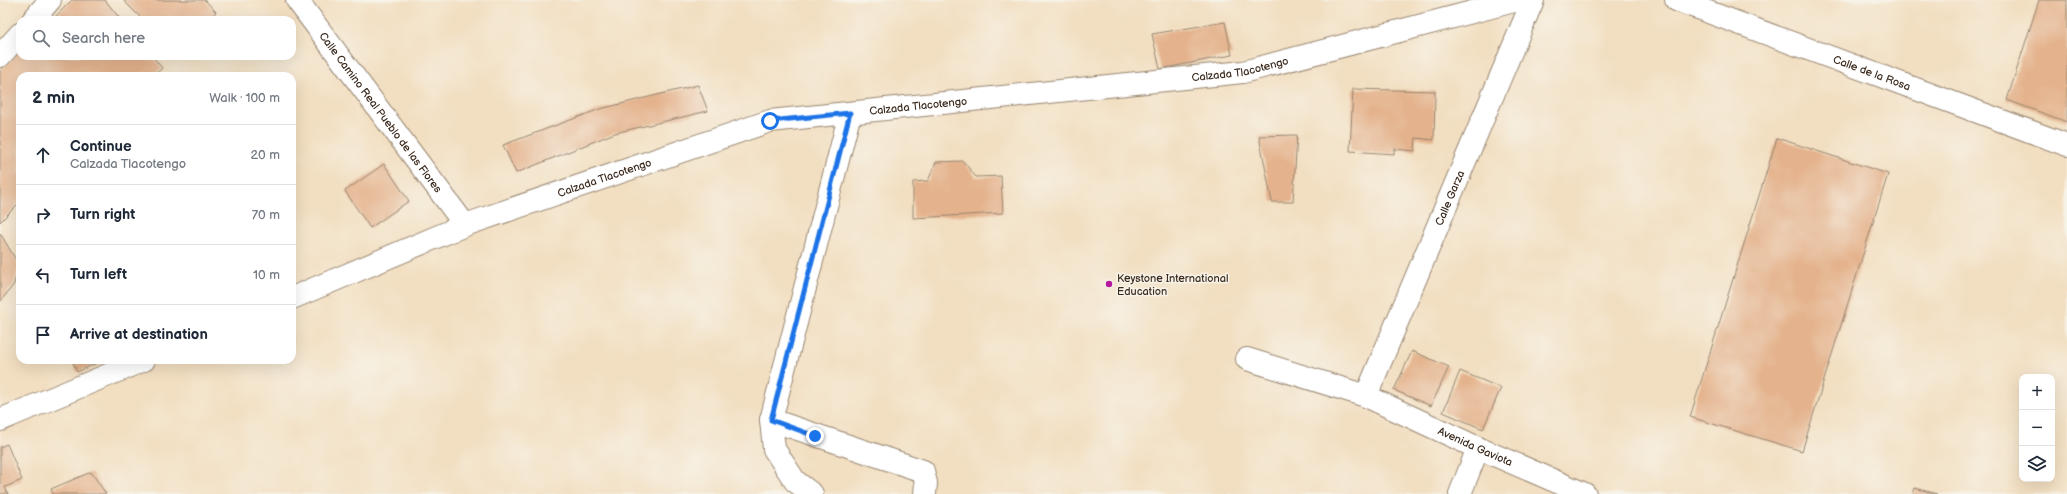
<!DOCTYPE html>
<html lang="en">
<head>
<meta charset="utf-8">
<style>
	body { margin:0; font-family:"Balsamiq Sans",sans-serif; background:#f2f2f3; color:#1f2937 }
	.controls { position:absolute; right:12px; bottom:12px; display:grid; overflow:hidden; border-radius:8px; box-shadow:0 4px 16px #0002 }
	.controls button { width:36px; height:36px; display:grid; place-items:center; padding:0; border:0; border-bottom:1px solid #e0e1e3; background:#fff; color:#1f2937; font:20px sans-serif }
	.stop { position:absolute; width:12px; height:12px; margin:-9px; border:3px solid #1a73e8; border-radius:50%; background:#fff }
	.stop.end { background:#1a73e8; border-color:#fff; box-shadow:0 1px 4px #0008 }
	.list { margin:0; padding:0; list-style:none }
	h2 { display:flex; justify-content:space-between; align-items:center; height:52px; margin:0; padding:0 16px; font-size:17px }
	h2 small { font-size:13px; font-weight:400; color:#747a83 }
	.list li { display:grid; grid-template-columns:26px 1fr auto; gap:12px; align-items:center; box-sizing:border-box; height:60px; padding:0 16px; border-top:1px solid #e0e1e3 }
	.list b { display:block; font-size:15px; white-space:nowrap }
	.list p { margin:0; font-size:13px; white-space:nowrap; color:#747a83 }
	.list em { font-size:13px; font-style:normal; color:#747a83 }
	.icon { flex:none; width:22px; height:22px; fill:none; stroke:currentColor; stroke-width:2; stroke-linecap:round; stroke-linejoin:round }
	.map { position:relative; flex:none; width:2067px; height:494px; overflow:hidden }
	.search { position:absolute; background:#fff; box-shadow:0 4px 16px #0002; left:16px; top:16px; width:280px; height:44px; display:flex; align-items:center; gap:10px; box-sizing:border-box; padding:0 14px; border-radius:12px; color:#747a83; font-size:15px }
	.panel { position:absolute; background:#fff; box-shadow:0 4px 16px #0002; left:16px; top:72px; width:280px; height:292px; border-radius:12px }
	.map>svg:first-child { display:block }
</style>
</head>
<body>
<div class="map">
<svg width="2067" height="494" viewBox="0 0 2067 494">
	<rect width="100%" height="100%" fill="#f7f3e8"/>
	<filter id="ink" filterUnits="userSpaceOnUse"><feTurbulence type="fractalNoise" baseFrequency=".025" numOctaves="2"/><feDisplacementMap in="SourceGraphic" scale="8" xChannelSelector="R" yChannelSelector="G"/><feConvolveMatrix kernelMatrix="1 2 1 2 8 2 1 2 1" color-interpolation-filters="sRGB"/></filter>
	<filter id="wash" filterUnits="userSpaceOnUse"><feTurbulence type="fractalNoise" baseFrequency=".012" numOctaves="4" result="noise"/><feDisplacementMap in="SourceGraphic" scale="16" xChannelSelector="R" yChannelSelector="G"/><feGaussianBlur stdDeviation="0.9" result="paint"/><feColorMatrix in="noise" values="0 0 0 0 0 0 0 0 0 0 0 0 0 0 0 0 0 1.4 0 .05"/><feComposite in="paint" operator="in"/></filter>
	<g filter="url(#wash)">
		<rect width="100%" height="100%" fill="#f2dec0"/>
		<g id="blocks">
			<g fill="#e4b28c">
				<path d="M72,0H105L121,20H52Z"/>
				<path d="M123,0H205L216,12L208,20H143Z"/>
				<path d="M2039,0H2067V122L2007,100Z"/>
				<path d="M1225,22L1232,55L1160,69L1152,34Z"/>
				<path d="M20,51V56H152L162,68L154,76H20V202L0,222V71Z"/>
				<path d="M698,85L708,111L615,133L516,173L503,145L600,109Z"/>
				<path d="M1353,89L1435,91L1434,140L1416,138L1415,151L1394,149V154L1350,151Z"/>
				<path d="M1297,135L1293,202H1272L1259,136Z"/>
				<path d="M1777,138L1888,174L1802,451L1690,417Z"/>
				<path d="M963,161L976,177L1001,176L1003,213L913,218V182L928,181L936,162Z"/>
				<path d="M384,164L409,201L370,228L345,191Z"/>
				<path d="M0,233L19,265L14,284L0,302Z"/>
				<path d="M1412,351L1449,367L1431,406L1394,390Z"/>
				<path d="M72,360H104L77,372Z"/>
				<path d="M1460,371L1501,388L1483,429L1443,412Z"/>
				<path d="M7,444L22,480L5,487L8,494H0V447Z"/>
				<path d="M91,472L106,494H53L51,489Z"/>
				<path d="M1915,488L1937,494H1913Z"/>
			</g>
		</g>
	</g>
	<g filter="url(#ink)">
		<use href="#blocks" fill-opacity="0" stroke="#96846f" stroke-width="1"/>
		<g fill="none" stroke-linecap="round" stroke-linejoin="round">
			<defs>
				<g id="minor">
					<path id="s1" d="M297,0L465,225"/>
					<path id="s2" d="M1676,0L2067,145"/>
					<path d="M33,20L50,0"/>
					<path d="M0,56L20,34"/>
					<path id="s3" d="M292,298L465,225L770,121L1243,72L1518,0"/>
					<path id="s4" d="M1247,359L1366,396L1478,448L1585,494"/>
					<path id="s5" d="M1366,396L1533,0"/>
					<path d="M0,420L144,360"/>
					<path d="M771,420L923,471L926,483L925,494"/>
					<path d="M812,494L795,481L774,449L771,420L850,113"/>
					<path d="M1460,494L1478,448"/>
				</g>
			</defs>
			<use href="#minor" stroke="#96846f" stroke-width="24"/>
			<use href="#minor" stroke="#fff" stroke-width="22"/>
		</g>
	</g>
	<g fill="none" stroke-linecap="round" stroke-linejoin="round" filter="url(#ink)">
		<path stroke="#1a73e8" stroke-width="5" d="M770,121L850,113L771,420L815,436"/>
	</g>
	<circle fill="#b5179e" stroke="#f7f3e8" stroke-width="1.5" cx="1109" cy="284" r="4"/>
	<g text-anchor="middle" stroke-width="3" stroke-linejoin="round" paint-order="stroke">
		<g font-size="11" fill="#3b2a1e" stroke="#f7f3e8">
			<text dy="4" stroke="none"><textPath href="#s3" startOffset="983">Calzada Tlacotengo</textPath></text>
			<text dy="4" stroke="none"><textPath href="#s2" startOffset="209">Calle de la Rosa</textPath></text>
			<text dy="4" stroke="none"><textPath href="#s3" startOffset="659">Calzada Tlacotengo</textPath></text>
			<text dy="4" stroke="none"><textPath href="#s1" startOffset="140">Calle Camino Real Pueblo de las Flores</textPath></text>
			<text dy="4" stroke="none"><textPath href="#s3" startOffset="335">Calzada Tlacotengo</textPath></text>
			<text dy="4" stroke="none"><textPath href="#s5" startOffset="215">Calle Garza</textPath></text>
			<text dy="4" stroke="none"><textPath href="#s4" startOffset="245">Avenida Gaviota</textPath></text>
		</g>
		<g font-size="11" fill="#3b2a1e" stroke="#f7f3e8" text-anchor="start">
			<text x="1117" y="282">Keystone International<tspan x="1117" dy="13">Education</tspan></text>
		</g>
	</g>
</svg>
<div class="controls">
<button>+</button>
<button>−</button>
<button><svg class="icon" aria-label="layers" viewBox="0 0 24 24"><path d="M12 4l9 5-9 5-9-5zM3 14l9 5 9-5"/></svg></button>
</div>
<div class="stop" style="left:770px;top:121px"></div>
<div class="stop end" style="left:815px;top:436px"></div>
<div class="search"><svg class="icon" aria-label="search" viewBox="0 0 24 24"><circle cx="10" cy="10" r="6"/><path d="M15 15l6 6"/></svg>Search here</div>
<section class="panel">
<h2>2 min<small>Walk · 100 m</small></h2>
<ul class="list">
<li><svg class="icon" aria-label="ahead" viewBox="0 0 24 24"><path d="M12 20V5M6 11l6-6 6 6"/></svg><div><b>Continue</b><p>Calzada Tlacotengo</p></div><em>20 m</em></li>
<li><svg class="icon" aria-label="right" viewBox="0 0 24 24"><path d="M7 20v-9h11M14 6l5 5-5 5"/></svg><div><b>Turn right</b></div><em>70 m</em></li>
<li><svg class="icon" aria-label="left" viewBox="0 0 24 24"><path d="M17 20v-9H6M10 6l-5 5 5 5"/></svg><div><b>Turn left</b></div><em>10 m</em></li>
<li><svg class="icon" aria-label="arrive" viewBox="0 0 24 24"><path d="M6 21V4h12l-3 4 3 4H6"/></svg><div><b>Arrive at destination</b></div></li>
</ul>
</section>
</div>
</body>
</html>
